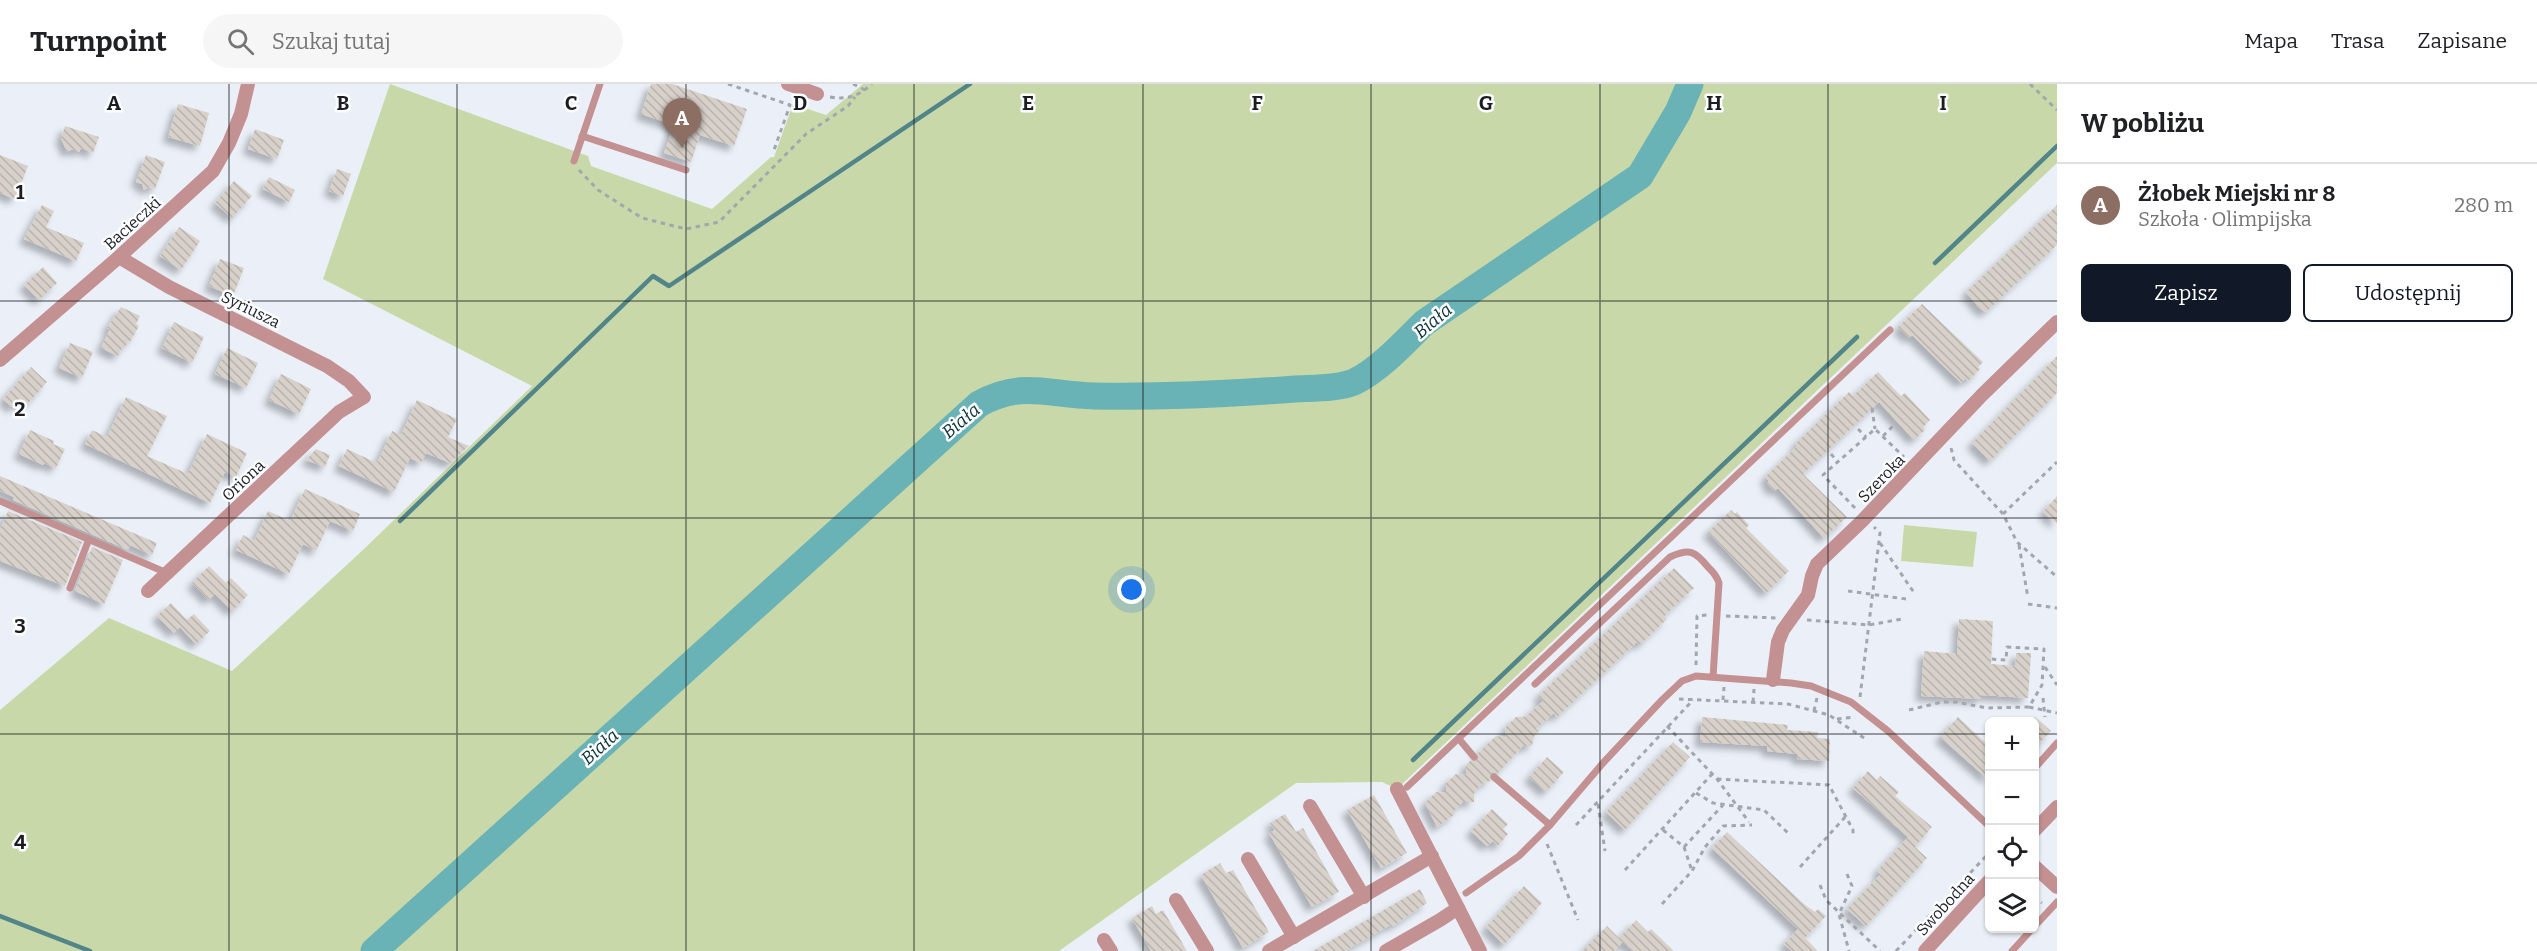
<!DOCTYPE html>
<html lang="pl">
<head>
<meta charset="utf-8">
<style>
	body { margin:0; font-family:Bitter,serif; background:#f6f6f6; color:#202124 }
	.controls { position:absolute; right:18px; bottom:18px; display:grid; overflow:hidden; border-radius:9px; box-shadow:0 2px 4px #0004 }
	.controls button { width:54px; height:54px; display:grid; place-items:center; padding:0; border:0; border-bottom:2px solid #e0e0e0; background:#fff; color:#202124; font:30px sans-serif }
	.you { position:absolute; left:1132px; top:506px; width:21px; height:21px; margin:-15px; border:4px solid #fff; border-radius:50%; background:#1a73e8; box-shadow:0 0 0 9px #1a73e833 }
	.badge { display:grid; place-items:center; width:39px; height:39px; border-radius:50%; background:#111827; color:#fff; font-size:20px; font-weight:700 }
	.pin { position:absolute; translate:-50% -50px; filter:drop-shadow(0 2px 3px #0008) }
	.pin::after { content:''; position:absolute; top:32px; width:21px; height:18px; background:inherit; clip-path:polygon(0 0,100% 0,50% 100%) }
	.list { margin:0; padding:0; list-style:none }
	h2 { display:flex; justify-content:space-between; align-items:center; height:78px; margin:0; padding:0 24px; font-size:26px }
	h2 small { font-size:20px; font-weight:400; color:#757577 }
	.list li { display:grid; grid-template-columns:39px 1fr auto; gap:18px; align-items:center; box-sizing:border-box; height:84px; padding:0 24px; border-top:2px solid #e0e0e0 }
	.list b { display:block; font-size:22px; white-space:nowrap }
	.list p { margin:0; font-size:20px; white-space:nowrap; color:#757577 }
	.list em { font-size:20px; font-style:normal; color:#757577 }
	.actions { display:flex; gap:12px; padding:18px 24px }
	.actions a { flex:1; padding:14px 0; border:2px solid #111827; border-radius:9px; text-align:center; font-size:21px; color:#111827 }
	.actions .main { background:#111827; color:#fff }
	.icon { flex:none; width:33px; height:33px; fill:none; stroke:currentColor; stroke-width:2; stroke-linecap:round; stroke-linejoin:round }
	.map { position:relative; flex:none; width:2057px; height:867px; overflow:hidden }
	header { display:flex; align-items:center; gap:36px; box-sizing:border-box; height:84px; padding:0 30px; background:#fff; border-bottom:2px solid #e0e0e0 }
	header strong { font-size:28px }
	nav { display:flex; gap:33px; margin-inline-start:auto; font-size:21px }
	.search { width:420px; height:54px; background:#f6f6f6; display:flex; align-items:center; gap:15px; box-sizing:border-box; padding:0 21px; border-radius:33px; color:#757577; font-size:22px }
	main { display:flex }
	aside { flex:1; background:#fff }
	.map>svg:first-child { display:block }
</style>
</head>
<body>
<header>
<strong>Turnpoint</strong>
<div class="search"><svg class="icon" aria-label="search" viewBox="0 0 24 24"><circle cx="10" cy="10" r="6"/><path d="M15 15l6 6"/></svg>Szukaj tutaj</div>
<nav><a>Mapa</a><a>Trasa</a><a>Zapisane</a></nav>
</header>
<main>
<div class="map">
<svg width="2057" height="867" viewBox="0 0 2057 867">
	<defs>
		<pattern id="building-back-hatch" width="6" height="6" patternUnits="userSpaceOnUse" patternTransform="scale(1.5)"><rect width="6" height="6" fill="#d8d1ca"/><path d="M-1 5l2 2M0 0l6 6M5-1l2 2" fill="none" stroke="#b9b3ad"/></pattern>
		<filter id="shadow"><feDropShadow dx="-5.5" dy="5.5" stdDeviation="3" flood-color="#0004"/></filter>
	</defs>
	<rect width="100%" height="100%" fill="#ebf0f8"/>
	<g fill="#c9d8a8">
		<path d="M390,0L588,72L591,82L712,125L771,73H774L793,20L826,31L863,0H2057V79L1397,705L1382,698L1296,699L1059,867H0V626L109,534L232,587L364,465L532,302L323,195Z"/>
		<path d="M1904,441L1977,448L1973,483L1901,477Z"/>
	</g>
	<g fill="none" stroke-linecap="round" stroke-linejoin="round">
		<g stroke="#528589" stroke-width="4.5">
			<path d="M1935,179L2057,62"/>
			<path d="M400,437L653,192L669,202L970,0"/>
			<path d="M1413,676L1857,253"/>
			<path d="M0,832L90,867"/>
		</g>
		<path stroke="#69b2b6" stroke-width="27" d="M374,867L979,320C1022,296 1048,311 1094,312C1160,313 1229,310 1295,305C1313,304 1337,305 1354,298C1378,287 1405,258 1424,239L1640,92L1678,28L1690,0"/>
	</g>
	<g fill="url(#building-back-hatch)" filter="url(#shadow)">
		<path d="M651,0H672L747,25L734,62L700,51L691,78L664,69L674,41L641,30Z"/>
		<path d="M178,20L209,29L200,62L168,53Z"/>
		<path d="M65,42L99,53L93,69L81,64L79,68L73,65L67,68L61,54Z"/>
		<path d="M255,45L284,56L277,75L248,65Z"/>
		<path d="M0,71L28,82L15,115L0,109Z"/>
		<path d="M146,71L165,78L155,105L149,103L144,106L142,100L136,98Z"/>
		<path d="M337,85L351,90L343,112L329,107Z"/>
		<path d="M269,93L295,106L289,118L263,105Z"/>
		<path d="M234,97L252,112L232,134L215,119Z"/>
		<path d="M42,121L54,127L46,143L84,159L76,177L24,155Z"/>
		<path d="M2057,121V161L1986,228L1980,225L1966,208Z"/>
		<path d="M179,143L200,157L181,186L160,172Z"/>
		<path d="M220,175L244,184L233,212L209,202Z"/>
		<path d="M43,183L57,199L39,216L24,201Z"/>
		<path d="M1922,220L1983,278L1978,283L1980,285L1968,297L1966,294L1961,299L1912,251L1909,254L1898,243Z"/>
		<path d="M121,223L140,232L136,240L139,242L130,258L128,257L124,265L122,264L118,272L101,264L110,245L107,244Z"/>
		<path d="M174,238L204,253L192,279L162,264Z"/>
		<path d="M70,259L93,268L82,294L59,284Z"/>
		<path d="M227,264L258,279L246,304L215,290Z"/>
		<path d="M2057,272V309L1990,377L1972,359Z"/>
		<path d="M31,283L47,298L25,323L18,318L13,324L3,315Z"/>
		<path d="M1878,288L1901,312L1905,309L1930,336L1923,343L1925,346L1914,356L1879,318L1803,390L1847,433L1824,454L1778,404L1774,407L1767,399L1769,397L1765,393L1797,362L1795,360L1849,308L1853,312Z"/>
		<path d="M281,290L311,305L299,330L269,316Z"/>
		<path d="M126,313L167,332L147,372L188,390L207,350L247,369L236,393L225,388L210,419L85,360L92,346L107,353Z"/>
		<path d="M417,316L457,335L448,353L469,362L450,379L426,369L421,379L410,374L394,408L339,382L347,365L377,379L392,347L401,351Z"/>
		<path d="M30,346L54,357L53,360L65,365L56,384L44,379L43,381L19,370Z"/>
		<path d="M316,365L330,371L325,383L306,376Z"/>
		<path d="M0,392L157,459L152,471L130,461L128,466L13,416L14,413L0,407Z"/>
		<path d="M305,405L360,430L353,447L330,437L316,467L303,460L289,490L236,466L243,451L254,457L268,427L290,437Z"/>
		<path d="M2057,412V440L2043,428Z"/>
		<path d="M1731,426L1735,430L1737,428L1749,441L1746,444L1789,487L1766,509L1708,448Z"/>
		<path d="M8,427L82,458L65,502L0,477V446Z"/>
		<path d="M92,463L123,476L104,520L75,507Z"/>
		<path d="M209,482L226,499L231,494L248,511L232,527L215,510L209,516L192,499Z"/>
		<path d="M1674,484L1694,504L1664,532L1667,535L1640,561L1637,558L1557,633L1554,629L1536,645L1539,647L1534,652L1532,662H1523L1498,689H1490V697L1483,699L1474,708V718H1463L1454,727V731L1437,743L1425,719L1436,708L1446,709V699L1456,690L1466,691V681L1470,677H1478V669L1496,652L1505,653L1506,643L1516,633H1525L1543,617L1538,612Z"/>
		<path d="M171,519L187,536L194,530L210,547L196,560L180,543L186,537L174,549L157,532Z"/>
		<path d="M1959,535L1993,537L1991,580L2015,582L2016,569H2031L2028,614L1981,611V615L1921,612L1924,567L1957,570Z"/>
		<path d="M2034,632L2051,647L2034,665Z"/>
		<path d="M1702,633L1788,641L1787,646L1818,648L1817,654L1830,655L1829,677L1797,675V670L1767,667V662L1700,658Z"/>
		<path d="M1958,633L1989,662V696L1940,653Z"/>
		<path d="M1673,658L1690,673L1625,746L1606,728Z"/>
		<path d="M1547,673L1564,688L1546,708L1529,693Z"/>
		<path d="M1868,687L1877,696L1880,692L1899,708L1895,712L1932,743L1915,763L1927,774L1866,842L1847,825L1881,790L1877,787L1908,753L1853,704Z"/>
		<path d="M1374,711L1407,769L1381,784L1347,726Z"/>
		<path d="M1492,725L1508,740L1503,745L1508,750L1498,762L1493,757L1487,762L1471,747Z"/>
		<path d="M1285,730L1296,748L1303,744L1339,808L1312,823L1269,749L1275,746L1270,739Z"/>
		<path d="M1727,748L1804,820L1815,828L1818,825L1826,832L1805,854L1818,867H1792L1784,860L1798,845L1712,764Z"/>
		<path d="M1220,779L1226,789L1233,786L1269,848L1243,864L1201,791Z"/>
		<path d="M1524,802L1542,819L1504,861L1486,843Z"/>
		<path d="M1420,805L1427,819L1393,842L1392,840L1345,867H1313Z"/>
		<path d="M1152,822L1156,830L1163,826L1187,867H1151L1132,834Z"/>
		<path d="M1636,836L1648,848L1651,845L1674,867H1634L1627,862L1619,854Z"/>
		<path d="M1607,842L1623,858L1614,867H1582Z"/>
	</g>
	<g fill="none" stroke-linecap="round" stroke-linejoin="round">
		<g stroke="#a3a7ad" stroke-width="3" stroke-dasharray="4.5 4.5" stroke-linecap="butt">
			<path d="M728,0L790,21L773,69"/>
			<path d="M853,0L865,6"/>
			<path d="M2030,0L2057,26"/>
			<path d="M830,13C848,16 858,12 872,0"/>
			<path d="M579,86L598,106L642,134L686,145L719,138L806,50L848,22L855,13"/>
			<path d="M1872,324L1875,345"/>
			<path d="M1858,345L1866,353"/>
			<path d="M1883,352L1894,341"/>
			<path d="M1951,364L1954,376L2003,430L2017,458L2057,493"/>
			<path d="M1831,370L1838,378"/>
			<path d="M1855,424L1823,391L1875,345L1904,373"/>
			<path d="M2003,430L2057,378"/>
			<path d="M1880,459L1915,510"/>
			<path d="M2019,461L2028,514"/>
			<path d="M1848,507L1906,515"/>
			<path d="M2028,520L2057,524"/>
			<path d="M1726,532L1776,534"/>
			<path d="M1807,536L1869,541L1902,535"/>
			<path d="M1696,581L1697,532L1707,531"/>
			<path d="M2045,583L2057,601"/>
			<path d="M1860,613L1880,449L1874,443"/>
			<path d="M2043,614L2045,633"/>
			<path d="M1679,615L1788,620L1829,631L1867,656"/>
			<path d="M1723,616L1724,603"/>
			<path d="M1753,618L1754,605"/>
			<path d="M2029,623L2057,629"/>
			<path d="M1909,626L1942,618H1956L1987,624L2029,623L2042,601L2044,565L2007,563L2006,576L1990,575"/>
			<path d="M1814,627L1817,614"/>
			<path d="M1837,635L1855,633"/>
			<path d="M1667,642L1717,695L1749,738"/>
			<path d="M1717,695L1829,701L1853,746V753"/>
			<path d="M1696,709L1713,719L1764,726L1788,749"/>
			<path d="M1598,720L1605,767"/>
			<path d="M1576,741L1693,616"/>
			<path d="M1663,746L1684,763L1692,787"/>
			<path d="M1547,760L1578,836"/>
			<path d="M1684,763L1723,721"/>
			<path d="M1800,783L1846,732"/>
			<path d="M1625,786L1712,690"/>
			<path d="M1847,790L1852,802L1839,830L1849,867"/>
			<path d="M1820,801L1826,816L1880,867"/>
			<path d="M2034,813L2042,819"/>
			<path d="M1662,820L1692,787L1705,763L1723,742L1752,741"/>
			<path d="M1896,867L1990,768"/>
		</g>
		<g stroke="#c39192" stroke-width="7">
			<path d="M582,52L686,86"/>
			<path d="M574,77L600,0"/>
			<path d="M0,417L167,489"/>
			<path d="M70,504L89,455"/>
			<path d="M1535,600L1670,473C1690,464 1695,467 1708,483C1713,488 1717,492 1719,499L1713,593"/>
			<path d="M1459,655L1474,673"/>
			<path d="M2034,685L2057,659"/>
			<path d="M1494,693L1550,741"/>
			<path d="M1407,703L1890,246"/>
			<path d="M1466,809L1519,772L1550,741L1603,679L1662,616L1682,597L1696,592L1791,599L1811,602L1851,618L1888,647L1990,743"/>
			<path d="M2034,843L2057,818"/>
			<path d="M2012,867L2033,844"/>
		</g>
		<g stroke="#c39192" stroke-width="14">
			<path d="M788,0L817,10"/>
			<path d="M119,173L169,203L327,282L349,297L364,313L339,328L148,507"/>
			<path d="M0,276L119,173L213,87L229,59L241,30L248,0"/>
			<path d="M1773,596L1778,558L1783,546L1808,511L1812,492L1817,480L1862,437L1982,311L2057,238"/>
			<path d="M1397,705L1480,867"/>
			<path d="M1310,722L1364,813"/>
			<path d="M2034,747L2057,723"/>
			<path d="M1248,775L1294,853"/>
			<path d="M2034,782L2057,803"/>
			<path d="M1176,816L1207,867"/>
			<path d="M1104,856L1111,867"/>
			<path d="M1269,867L1432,772"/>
			<path d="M1386,867L1440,836L1458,824"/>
			<path d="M1925,867L1990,796"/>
		</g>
	</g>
	<path fill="none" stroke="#1b1d20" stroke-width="1.5" stroke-opacity="0.55" d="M229,0V867M457,0V867M686,0V867M914,0V867M1143,0V867M1371,0V867M1600,0V867M1828,0V867M0,217H2057M0,434H2057M0,650H1990M2034,650H2057"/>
	<g text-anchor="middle" stroke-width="5" stroke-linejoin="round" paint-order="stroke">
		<g font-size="16" fill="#1b1d20" stroke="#fcfdff">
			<text transform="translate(132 139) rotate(-42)" y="6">Bacieczki</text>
			<text transform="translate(251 225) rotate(26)" y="6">Syriusza</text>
			<text transform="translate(1881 394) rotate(-46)" y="6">Szeroka</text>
			<text transform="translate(243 396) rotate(-43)" y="6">Oriona</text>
			<text transform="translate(1945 820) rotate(-48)" y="6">Swobodna</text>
		</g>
		<g font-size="18" font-style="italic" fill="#0f3335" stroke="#fcfdff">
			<text transform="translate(1433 237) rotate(-40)" y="6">Biała</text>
			<text transform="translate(961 337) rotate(-40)" y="6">Biała</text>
			<text transform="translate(600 663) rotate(-42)" y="6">Biała</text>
		</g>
	</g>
	<g font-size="20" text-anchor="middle" font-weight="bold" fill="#1b1d20" stroke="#fcfdff" stroke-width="5" stroke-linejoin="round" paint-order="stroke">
		<text x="114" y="26">A</text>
		<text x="343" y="26">B</text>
		<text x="571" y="26">C</text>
		<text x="800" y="26">D</text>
		<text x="1028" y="26">E</text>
		<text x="1257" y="26">F</text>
		<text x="1486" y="26">G</text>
		<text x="1714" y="26">H</text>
		<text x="1943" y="26">I</text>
		<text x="20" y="115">1</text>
		<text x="20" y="332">2</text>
		<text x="20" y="549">3</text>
		<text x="20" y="765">4</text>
	</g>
</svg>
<div class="controls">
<button>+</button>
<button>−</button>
<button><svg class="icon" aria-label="locate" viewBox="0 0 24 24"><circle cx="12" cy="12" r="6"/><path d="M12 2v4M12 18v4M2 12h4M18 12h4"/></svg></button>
<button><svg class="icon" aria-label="layers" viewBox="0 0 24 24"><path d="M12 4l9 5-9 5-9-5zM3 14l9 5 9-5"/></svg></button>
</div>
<div class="you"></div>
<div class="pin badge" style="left:682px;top:64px;background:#8d6e63">A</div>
</div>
<aside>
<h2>W pobliżu<small></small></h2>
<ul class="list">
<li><span class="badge" style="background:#8d6e63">A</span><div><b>Żłobek Miejski nr 8</b><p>Szkoła · Olimpijska</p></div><em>280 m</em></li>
</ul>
<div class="actions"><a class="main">Zapisz</a><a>Udostępnij</a></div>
</aside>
</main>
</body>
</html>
